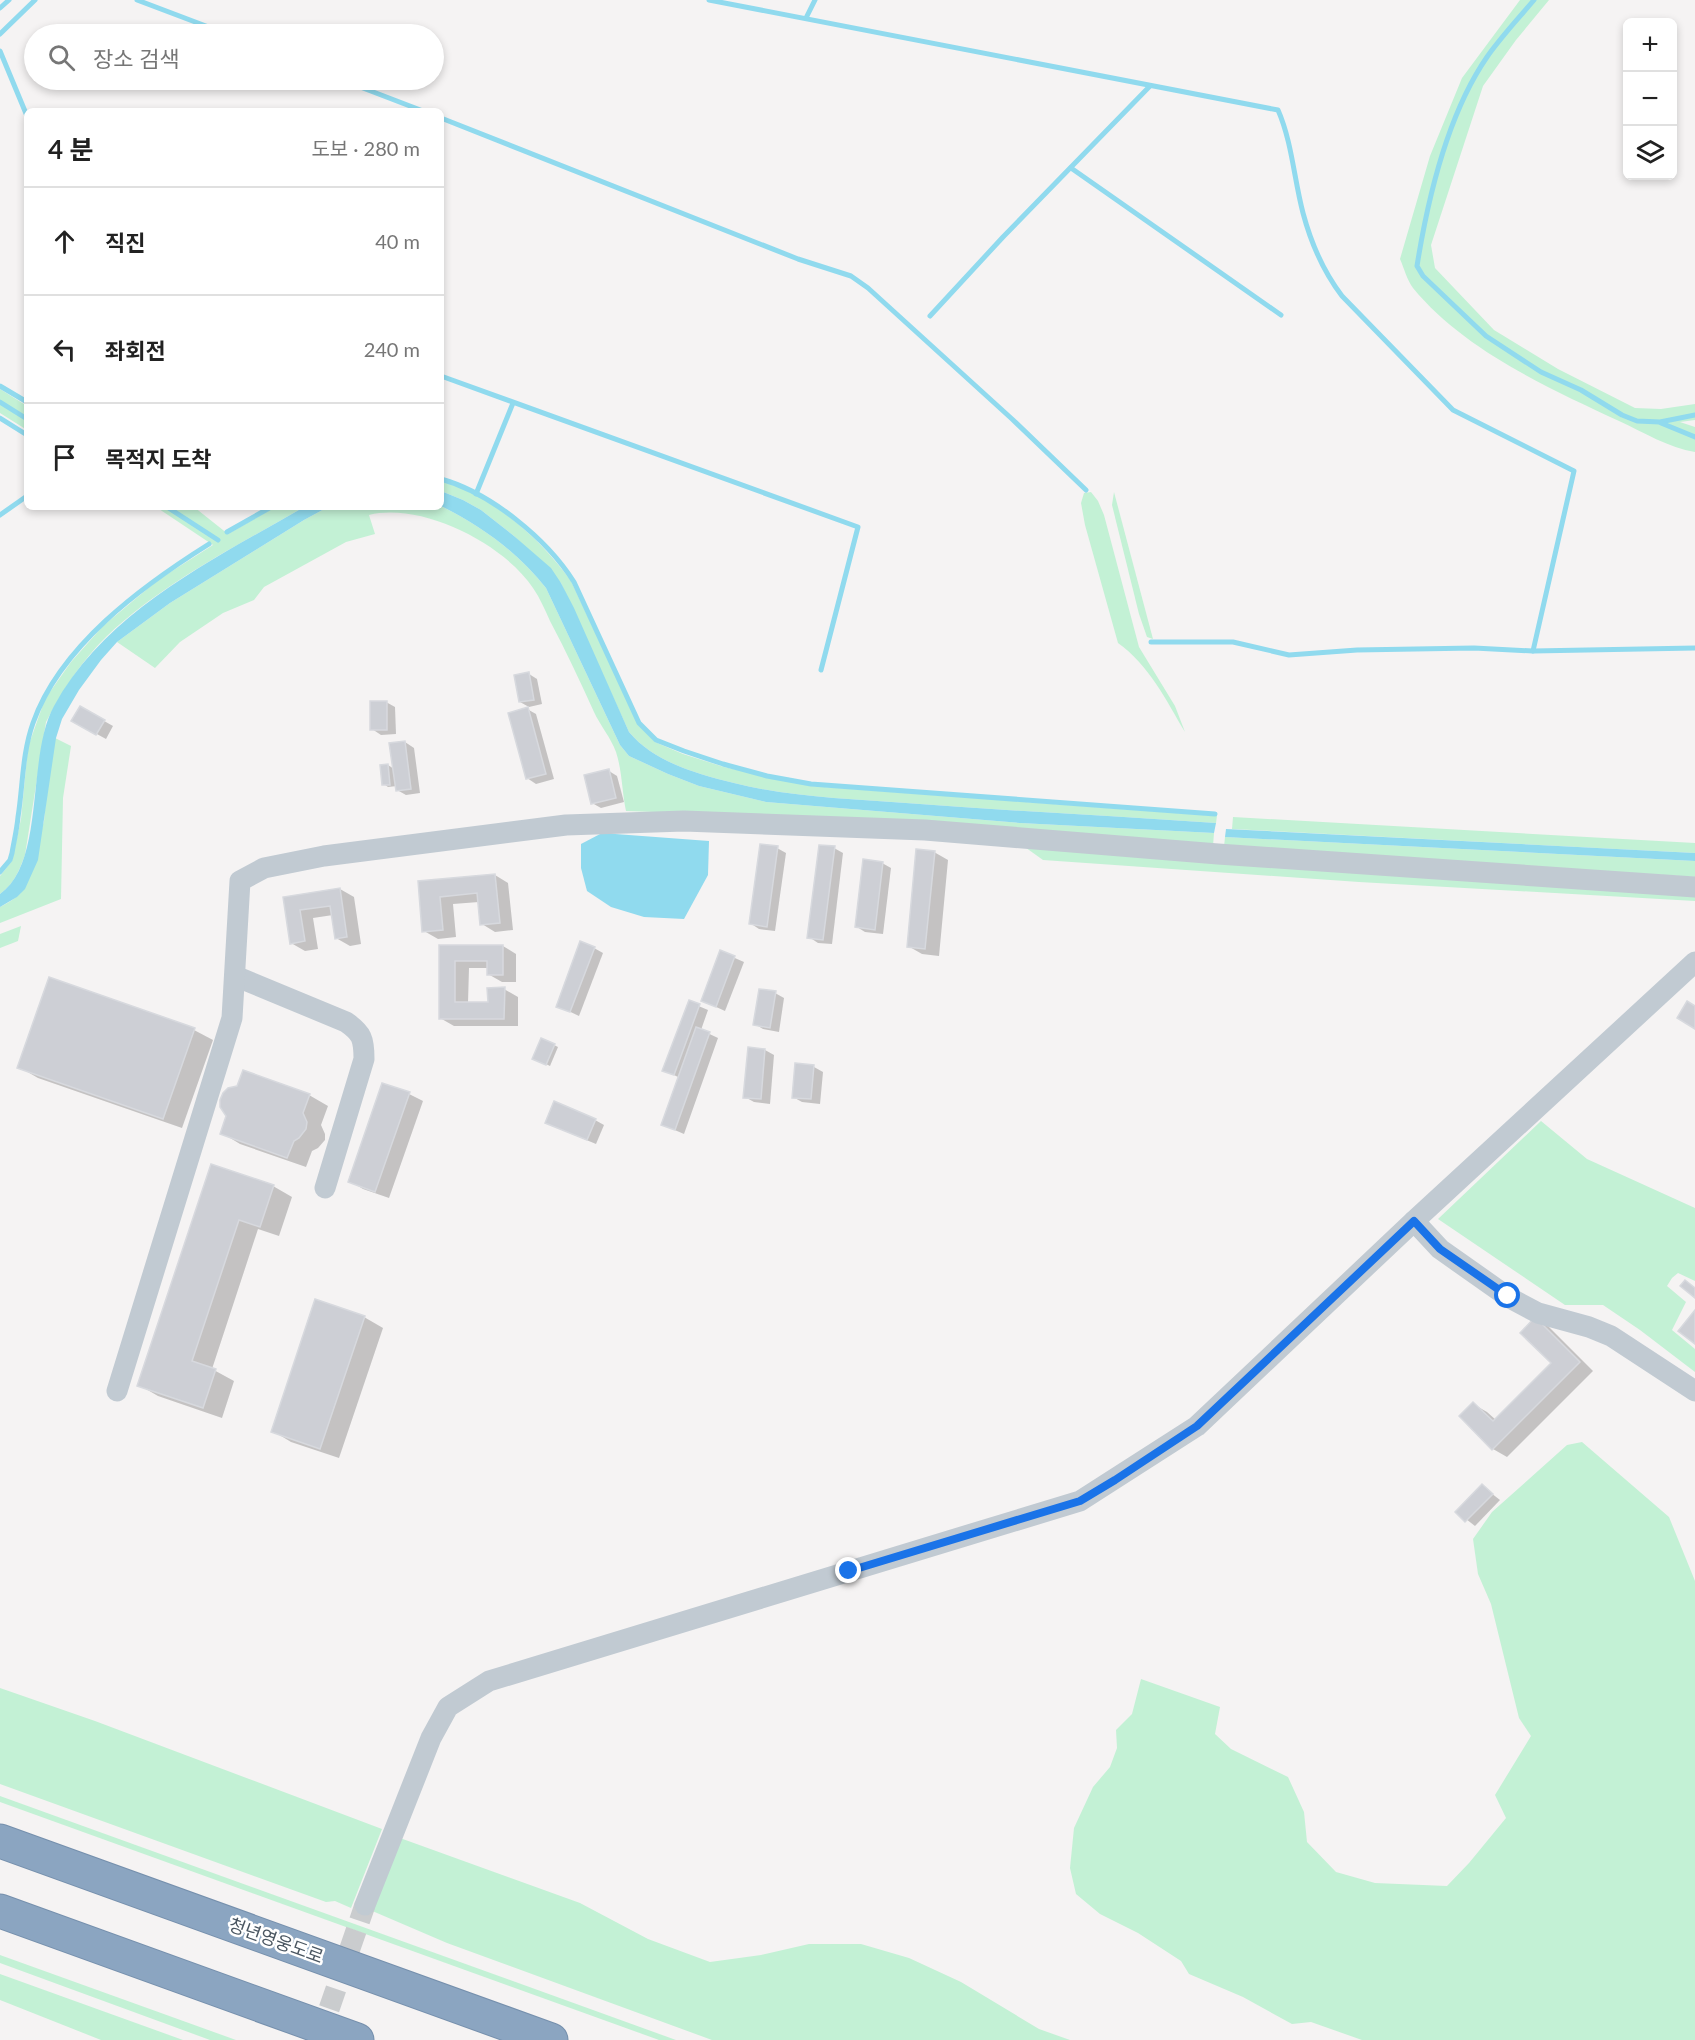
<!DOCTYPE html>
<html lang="ko">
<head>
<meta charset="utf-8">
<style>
	body { margin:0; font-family:Lato,"Noto Sans KR",sans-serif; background:#f2f2f2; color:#222 }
	.controls { position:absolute; right:18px; top:18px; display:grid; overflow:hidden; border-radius:9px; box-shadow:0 3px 9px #0003 }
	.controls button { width:54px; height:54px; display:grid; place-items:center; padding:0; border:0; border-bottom:2px solid #e0e0e0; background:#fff; color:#222; font:30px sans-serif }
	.stop { position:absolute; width:18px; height:18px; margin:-14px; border:4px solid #1a73e8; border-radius:50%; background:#fff }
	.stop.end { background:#1a73e8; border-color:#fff; box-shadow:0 2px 6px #0008 }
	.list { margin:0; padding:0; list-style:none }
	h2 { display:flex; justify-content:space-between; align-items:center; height:78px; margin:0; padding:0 24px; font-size:26px }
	h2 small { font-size:20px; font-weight:400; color:#767676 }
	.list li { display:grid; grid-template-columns:39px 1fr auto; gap:18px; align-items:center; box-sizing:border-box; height:108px; padding:0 24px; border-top:2px solid #e0e0e0 }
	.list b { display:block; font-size:22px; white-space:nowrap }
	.list em { font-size:20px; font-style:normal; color:#767676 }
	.icon { flex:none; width:33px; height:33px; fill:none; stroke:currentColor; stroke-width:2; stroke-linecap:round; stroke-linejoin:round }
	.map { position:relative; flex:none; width:1695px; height:2040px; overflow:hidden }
	.search { position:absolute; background:#fff; box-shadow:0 3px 9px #0003; left:24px; top:24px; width:420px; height:66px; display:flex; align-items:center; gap:15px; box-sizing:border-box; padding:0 21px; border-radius:33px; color:#767676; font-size:22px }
	.panel { position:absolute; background:#fff; box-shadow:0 3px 9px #0003; left:24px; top:108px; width:420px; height:402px; border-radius:9px }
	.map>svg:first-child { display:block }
</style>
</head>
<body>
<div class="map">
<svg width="1695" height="2040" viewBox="0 0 1695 2040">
	<rect width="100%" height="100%" fill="#f5f3f3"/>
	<g fill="#c3f1d5">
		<path d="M1520,0H1549L1516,40L1483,86L1431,245L1435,268L1494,330L1558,369L1635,408L1661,409L1695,404V420L1680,422L1695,427V452C1669,448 1643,432 1619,421C1548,388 1464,350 1413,288C1407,280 1404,268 1400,259L1430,156L1462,78Z"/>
		<path d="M0,389L27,406V430L0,413Z"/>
		<path d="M441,481C492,495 541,539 571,581L638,724L655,742L683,754L724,767L811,786L1217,816L1216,823C1113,816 1009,811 906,803C849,799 789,797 734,783C697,774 654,762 629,732L561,583L514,536L481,510L463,500L441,491Z"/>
		<path d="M1091,492L1098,501L1104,515L1139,647L1175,706L1185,732C1166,700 1149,665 1118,643L1085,525L1081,503L1084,493Z"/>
		<path d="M1114,492L1153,639L1147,637L1139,614L1112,505Z"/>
		<path d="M441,506C481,526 518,552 546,588L620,745L629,756L668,774L699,786L766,802L1020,823L1214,833L1213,846L774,816L626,811C622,792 622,770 616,752C611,738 600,725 594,712C580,681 566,651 550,621C545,610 540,598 533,588C504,544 422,502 369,515L375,534L346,542L264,587L254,600L223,613L180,642L155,668L117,642L170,603L304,520L328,507Z"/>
		<path d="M156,507H194L228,534L275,507H304C237,546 164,582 107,636C83,659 61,692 46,722L25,855C19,871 14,884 0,894V876L12,861L21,819L28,747L45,699L71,662L103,626L158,580L213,545Z"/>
		<path d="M55,738L71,746L63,798L61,899L0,923V907C13,900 23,895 28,880L44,821L48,779Z"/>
		<path d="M1233,817L1695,843V853L1232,829Z"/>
		<path d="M1225,837L1695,861V877L1224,847Z"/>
		<path d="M1022,845L1695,894V901L1359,882L1043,860Z"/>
		<path d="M21,926L18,941L0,948V934Z"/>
		<path d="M1541,1121L1587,1159L1695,1208V1281L1678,1273L1672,1278L1667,1286L1686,1302L1672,1330L1695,1349V1372L1640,1330L1603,1305H1565L1438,1219Z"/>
		<path d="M1582,1442L1669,1517L1695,1581V2040H1362L1311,2022L1292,2024L1243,1997L1189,1974L1181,1961L1138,1933L1100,1914L1076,1894L1070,1868L1074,1828L1093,1787L1110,1767L1117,1748L1116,1730L1132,1714L1141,1679L1220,1707L1215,1734L1231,1749L1288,1777L1304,1812L1307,1842L1336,1872L1375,1883L1447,1886L1469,1863L1506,1818L1495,1795L1531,1736L1519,1718L1491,1604L1478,1574L1473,1539L1492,1512L1567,1445Z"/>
		<path d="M0,1688L95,1721L382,1829L351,1908L335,1901L326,1902L0,1784Z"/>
		<path d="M0,1796L676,2040H659L0,1802Z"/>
		<path d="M400,1838L580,1903L648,1939L710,1962L761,1955L809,1944H861L909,1958L961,1982L1039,2029L1070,2040H712L447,1943L370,1910Z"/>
		<path d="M0,1955L236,2040H210L0,1963Z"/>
		<path d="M0,1974L183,2040H101L0,2000Z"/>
	</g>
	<g fill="#90daee">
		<path d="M441,491L463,500L481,510L514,536L551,568L561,583L574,608L629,732C654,762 697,774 734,783C789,797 849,799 906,803C1009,811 1113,816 1216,823L1214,833L1020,823L766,802L699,786L668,774L629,756L620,745L546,588C518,552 481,526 441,506Z"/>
		<path d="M304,507H328L304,520L170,603L117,642L101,660L79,690L62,719L56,738L38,860L25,889L17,897L0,907V894C46,862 26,756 54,706C107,610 213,560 304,507Z"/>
		<path d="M1226,829L1695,853V861L1225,837Z"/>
		<path d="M602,833L709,841L708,875L684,919L644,917L611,907L587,891L581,868V844Z"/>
	</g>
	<g fill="#0003">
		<path d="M529,674L537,679L542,704L529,707L520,702Z"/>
		<path d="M386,702L395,707L396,734L381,735L372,729Z"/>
		<path d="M81,708L113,726L106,739L73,721Z"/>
		<path d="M527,709L536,714L554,779L536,784L527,778Z"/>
		<path d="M405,742L414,748L420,793L406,795L397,790V786L388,787L384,784L388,765L394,769Z"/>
		<path d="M609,771L617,776L624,802L601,808L592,803Z"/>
		<path d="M777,848L786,853L775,931L759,929L750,923Z"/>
		<path d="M834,848L843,853L832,944L818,943L809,937Z"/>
		<path d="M934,852L948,860L939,956L922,954L908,946Z"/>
		<path d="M882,863L891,868L883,934L865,932L857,927Z"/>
		<path d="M495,875L508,883L513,930L495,932L482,924L479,902L453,904L456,937L438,939L424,931L419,883Z"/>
		<path d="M340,889L354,897L361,944L350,946L336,938L333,915L313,918L318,949L305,951L291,943L285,898Z"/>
		<path d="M503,946L516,954V982H502L488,974V968H469L468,1003H489L504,989L518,997V1026H454L440,1018V947Z"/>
		<path d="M594,948L603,953L579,1016L558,1006Z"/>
		<path d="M721,952L744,962L725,1011L703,1001Z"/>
		<path d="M775,993L784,998L779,1032L763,1029L755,1024Z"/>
		<path d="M689,1002L708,1010L701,1030L718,1038L684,1134L663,1125L680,1078L664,1070Z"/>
		<path d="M194,1030L213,1040L182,1128L38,1078L19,1067Z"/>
		<path d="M554,1045L558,1047L550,1066L538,1060Z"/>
		<path d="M749,1049L765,1050L774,1055L770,1104L754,1102L745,1097Z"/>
		<path d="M796,1065L814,1067L823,1072L820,1104L802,1102L793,1097Z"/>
		<path d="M409,1094L423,1101L389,1198L363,1189L350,1181Z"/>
		<path d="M309,1095L328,1106L321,1125L325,1134V1140L318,1148L312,1151L306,1167L240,1144L222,1133Z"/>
		<path d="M595,1120L604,1125L596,1144L555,1127Z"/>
		<path d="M212,1166L273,1186L292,1197L279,1236L258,1229L212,1369L234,1381L222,1418L158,1396L139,1385Z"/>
		<path d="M364,1317L383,1328L339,1458L291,1442L273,1431Z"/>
		<path d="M1536,1319L1549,1327L1593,1371L1507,1457L1493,1449L1461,1416L1473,1404L1487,1412L1496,1420L1553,1363Z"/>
		<path d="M1482,1486L1500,1500L1475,1526L1457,1512Z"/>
	</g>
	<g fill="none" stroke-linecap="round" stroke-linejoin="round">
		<g stroke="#90daee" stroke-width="5">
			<path d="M137,0L227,34"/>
			<path d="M709,0L1278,110C1292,142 1294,179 1303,213C1311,243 1323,271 1342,296L1453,410L1574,471L1533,651"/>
			<path d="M1534,0C1518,19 1501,37 1487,57C1447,115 1428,197 1417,266L1423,276L1486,336L1541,372L1581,390L1622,415L1637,421L1660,422L1695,415"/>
			<path d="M0,8L9,0"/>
			<path d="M806,18L815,0"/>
			<path d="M0,34L35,0"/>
			<path d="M0,51L27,116"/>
			<path d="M342,80L423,111"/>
			<path d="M441,118L798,259L851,276L868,288L1012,419L1086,490"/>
			<path d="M1071,168L1281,315"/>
			<path d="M930,316L1003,237L1150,86"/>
			<path d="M441,376L858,527L821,670"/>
			<path d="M0,386L27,402"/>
			<path d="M0,402L27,419"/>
			<path d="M0,418L27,435"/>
			<path d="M1661,423L1695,437"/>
			<path d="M441,479C491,493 547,539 574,582L639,723L656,740L684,751L723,764L767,776L811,784L1215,814"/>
			<path d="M476,494L513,403"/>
			<path d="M167,507L218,540"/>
			<path d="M0,515L27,496"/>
			<path d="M227,532L271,507"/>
			<path d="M1151,642H1233L1289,655L1357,650L1474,648L1533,651L1695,648"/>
			<path d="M0,872L10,860L12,853C14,841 17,829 18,817C23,786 22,754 33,723C60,646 142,586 209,544"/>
		</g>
	</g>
	<g fill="#cdcfd5" stroke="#d7d9de" stroke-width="1.5">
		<path d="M529,672L534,700L519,702L514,675Z"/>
		<rect x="370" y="701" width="17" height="29"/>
		<path d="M80,706L105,720L96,735L71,721Z"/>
		<path d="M528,707L546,774L526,779L508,713Z"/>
		<path d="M405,741L411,789L396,791L389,743Z"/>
		<path d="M388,764L390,785H382L380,765Z"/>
		<path d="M609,769L616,798L591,804L584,775Z"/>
		<path d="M760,844L778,846L767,927L749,924Z"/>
		<path d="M819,845L835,846L823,940L807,938Z"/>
		<path d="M916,849L935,851L925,949L907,947Z"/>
		<path d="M863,859L883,862L875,930L855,927Z"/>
		<path d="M495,874L500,923L480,925L477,893L440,897L443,930L422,932L418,881Z"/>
		<path d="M340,888L347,937L335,939L330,906L300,910L305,941L290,944L283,897Z"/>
		<path d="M580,941L595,947L570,1012L556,1007Z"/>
		<path d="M439,945H503V975H487V961H455V1002H488L487,988L505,987L504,1019H439Z"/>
		<path d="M720,950L735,956L716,1007L701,1001Z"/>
		<path d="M49,977L195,1028L163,1119L17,1068Z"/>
		<path d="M759,989L776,991L770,1028L753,1025Z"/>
		<path d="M689,1000L700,1004L674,1075L662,1071Z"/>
		<path d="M1687,1001L1695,1006V1029L1677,1018Z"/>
		<path d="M696,1027L710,1032L675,1130L661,1125Z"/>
		<path d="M541,1038L555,1044L546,1065L532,1059Z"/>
		<path d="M748,1047L765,1049L761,1099L743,1098Z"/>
		<path d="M795,1063L814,1065L811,1099L792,1098Z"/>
		<path d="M243,1070L310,1094L303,1113L307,1122L306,1129L299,1138L294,1141L287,1158L220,1134L226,1116L220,1107V1100L223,1093L228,1088L237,1086Z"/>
		<path d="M382,1083L410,1092L375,1192L348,1182Z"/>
		<path d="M554,1101L596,1119L587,1140L545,1123Z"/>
		<path d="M211,1164L274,1185L260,1227L239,1220L192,1361L216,1369L203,1408L137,1386Z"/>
		<path d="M1685,1280L1695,1288V1298L1680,1286Z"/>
		<path d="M315,1299L365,1316L320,1449L271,1432Z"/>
		<path d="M1695,1310V1344L1678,1331Z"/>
		<path d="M1535,1317L1580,1362L1492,1450L1459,1416L1473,1402L1493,1421L1551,1363L1520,1333Z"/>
		<path d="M1482,1484L1493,1494L1465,1522L1455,1512Z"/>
	</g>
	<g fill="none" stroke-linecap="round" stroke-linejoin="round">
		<path stroke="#caccce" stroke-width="21" stroke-dasharray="21 10" stroke-linecap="butt" d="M319,2038L365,1905"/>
		<defs>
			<g id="highway">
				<path d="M0,1841L551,2040"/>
				<path d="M0,1911L357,2040"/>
			</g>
		</defs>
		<use href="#highway" stroke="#7690ad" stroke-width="35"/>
		<g stroke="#c1cad2" stroke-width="21">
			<path d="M235,976L346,1022C362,1033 364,1039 364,1059L325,1188"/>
			<path d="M1414,1221L1440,1249L1508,1297L1538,1313L1589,1327L1611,1336L1695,1391"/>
			<path d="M117,1391L232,1018L240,881L264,868L324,856L566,825L684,821L925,830L1218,854L1695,887"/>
			<path d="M365,1905L431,1738L448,1707L489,1681L1080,1501L1197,1426L1414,1221L1695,962"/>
		</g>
		<use href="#highway" stroke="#8ba5c1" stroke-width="33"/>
	</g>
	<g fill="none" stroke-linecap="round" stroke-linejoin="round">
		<path stroke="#1a73e8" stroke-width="8" d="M849,1571L1080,1501L1115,1480L1197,1426L1414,1221L1440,1249L1508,1296"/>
	</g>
	<g text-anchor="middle" stroke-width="5" stroke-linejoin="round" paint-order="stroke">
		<g font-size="18" fill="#4a5661" stroke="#fff">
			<text transform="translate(276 1941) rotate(20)" y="6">청년영웅도로</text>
		</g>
	</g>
</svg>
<div class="controls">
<button>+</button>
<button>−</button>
<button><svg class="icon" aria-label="layers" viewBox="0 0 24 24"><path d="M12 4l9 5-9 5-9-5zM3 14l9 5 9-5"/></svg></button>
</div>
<div class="stop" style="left:1508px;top:1296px"></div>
<div class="stop end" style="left:849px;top:1571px"></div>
<div class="search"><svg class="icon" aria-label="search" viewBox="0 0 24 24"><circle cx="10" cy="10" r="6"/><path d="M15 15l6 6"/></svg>장소 검색</div>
<section class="panel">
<h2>4 분<small>도보 · 280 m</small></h2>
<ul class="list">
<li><svg class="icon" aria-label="ahead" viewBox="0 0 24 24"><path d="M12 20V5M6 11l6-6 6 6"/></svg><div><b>직진</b></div><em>40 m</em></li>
<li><svg class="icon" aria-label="left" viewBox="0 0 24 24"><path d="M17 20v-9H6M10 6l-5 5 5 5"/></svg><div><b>좌회전</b></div><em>240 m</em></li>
<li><svg class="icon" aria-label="arrive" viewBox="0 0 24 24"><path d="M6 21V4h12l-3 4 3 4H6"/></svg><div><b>목적지 도착</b></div></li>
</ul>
</section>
</div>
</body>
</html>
